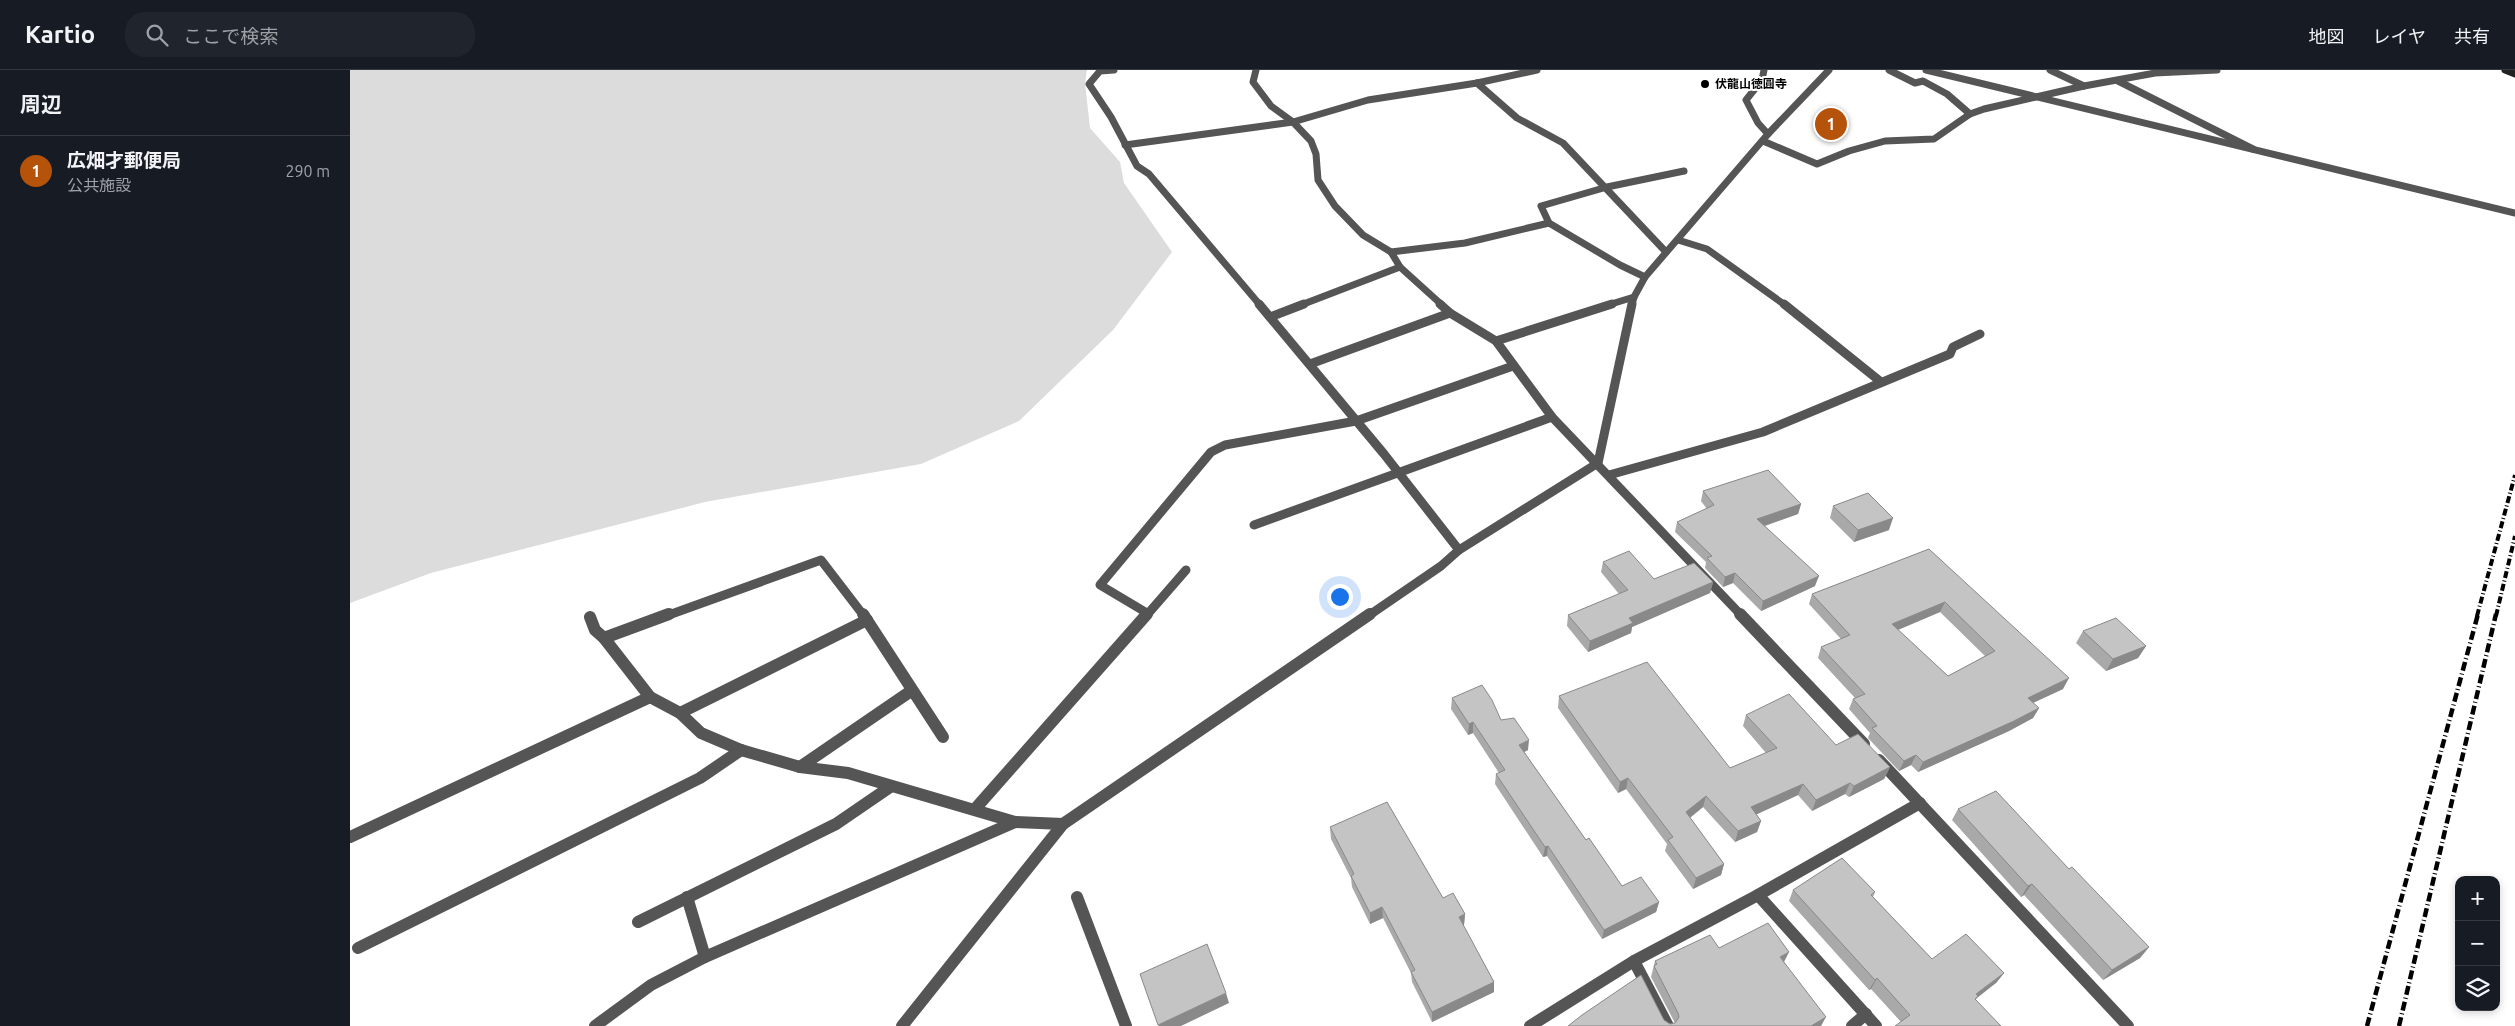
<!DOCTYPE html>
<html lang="ja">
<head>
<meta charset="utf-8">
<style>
	body { margin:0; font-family:Ubuntu,"Noto Sans JP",sans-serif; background:#20242c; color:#f1f3f6 }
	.controls { position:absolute; right:15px; bottom:15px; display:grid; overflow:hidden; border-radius:10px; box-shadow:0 2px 8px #0003 }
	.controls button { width:45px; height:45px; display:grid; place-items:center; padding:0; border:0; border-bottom:1px solid #363941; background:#171b24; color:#f1f3f6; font:25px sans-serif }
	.you { position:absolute; left:989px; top:526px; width:18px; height:18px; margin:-12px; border:4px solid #fff; border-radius:50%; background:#1a73e8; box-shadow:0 0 0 8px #1a73e833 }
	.badge { display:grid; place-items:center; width:32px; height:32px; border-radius:50%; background:#b45309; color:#fff; font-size:16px; font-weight:700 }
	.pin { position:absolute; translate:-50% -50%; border:2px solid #fff; box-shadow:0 1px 5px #0006 }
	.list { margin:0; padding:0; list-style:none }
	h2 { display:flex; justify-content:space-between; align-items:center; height:65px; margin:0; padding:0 20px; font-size:21px }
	h2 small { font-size:16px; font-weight:400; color:#9ea1a6 }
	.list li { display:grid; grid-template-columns:32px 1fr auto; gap:15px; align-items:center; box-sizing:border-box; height:70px; padding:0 20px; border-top:1px solid #363941 }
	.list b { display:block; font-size:19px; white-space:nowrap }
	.list p { margin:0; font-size:16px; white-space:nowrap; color:#9ea1a6 }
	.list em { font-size:16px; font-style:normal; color:#9ea1a6 }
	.icon { flex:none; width:28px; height:28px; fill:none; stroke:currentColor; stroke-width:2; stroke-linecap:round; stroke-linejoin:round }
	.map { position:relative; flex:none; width:2165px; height:956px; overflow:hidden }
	header { display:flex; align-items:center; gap:30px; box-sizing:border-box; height:70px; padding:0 25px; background:#171b24; border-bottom:1px solid #363941 }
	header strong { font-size:24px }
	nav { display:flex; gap:28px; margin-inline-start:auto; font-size:18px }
	.search { width:350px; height:45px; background:#20242c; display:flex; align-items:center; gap:12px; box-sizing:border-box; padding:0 18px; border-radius:20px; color:#9ea1a6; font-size:19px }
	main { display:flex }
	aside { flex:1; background:#171b24 }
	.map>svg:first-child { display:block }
</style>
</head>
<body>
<header>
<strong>Kartio</strong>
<div class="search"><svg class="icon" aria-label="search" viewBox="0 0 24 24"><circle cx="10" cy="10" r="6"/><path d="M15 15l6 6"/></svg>ここで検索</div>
<nav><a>地図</a><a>レイヤ</a><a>共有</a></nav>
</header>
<main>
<aside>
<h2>周辺<small></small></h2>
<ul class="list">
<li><span class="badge">1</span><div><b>広畑才郵便局</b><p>公共施設</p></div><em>290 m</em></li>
</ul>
</aside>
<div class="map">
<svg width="2165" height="956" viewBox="0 0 2165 956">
	<rect width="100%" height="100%" fill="#fff"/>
	<path fill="#dcdcdc" d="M0,0H737L735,13L740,58L770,92L774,113L822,182L763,260L669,351L571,394L355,432L81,503L0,533Z"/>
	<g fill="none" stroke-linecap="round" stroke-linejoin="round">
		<g stroke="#555" stroke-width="7">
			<path d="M764,0L750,1L739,14L761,47L787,96L799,104L910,235"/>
			<path d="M906,0L903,12L921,36L943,52L961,71L966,84L968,110L985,136L1013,165L1041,182L1050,197L1092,235"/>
			<path d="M1414,0L1412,10L1396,30L1408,53L1418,64"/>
			<path d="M1539,0L1565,13L1573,11L1597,24L1620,44"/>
			<path d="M1700,0L1734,16"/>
			<path d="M1768,11L1903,79"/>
			<path d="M1127,13L1167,48L1213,73L1316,182"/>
			<path d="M1413,71L1467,94L1499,81L1535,71L1584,69L1620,44L1634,39L1734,16L1805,3L1867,0"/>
			<path d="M775,75L943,52L1018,30L1127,13L1187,0"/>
			<path d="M1328,170L1357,179L1435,235"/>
			<path d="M1041,182L1115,173L1199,153"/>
			<path d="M1295,207L1270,195L1199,153L1191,136L1257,117L1334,101"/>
			<path d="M951,235L1050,197"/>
			<path d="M1258,235L1284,227"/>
			<path d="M1282,235L1284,227L1295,207L1418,64L1479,0"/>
		</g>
		<g stroke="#555" stroke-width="9">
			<path d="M909,234L1034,384L1109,480"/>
			<path d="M1090,234L1100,243L1146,271L1202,347L1392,546"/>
			<path d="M1434,234L1531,312"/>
			<path d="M920,247L954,234"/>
			<path d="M1146,271L1262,234"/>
			<path d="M960,294L1100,243"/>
			<path d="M1259,405L1413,362L1600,284L1603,277L1630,264"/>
			<path d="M904,455L1202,347"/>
			<path d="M797,543L750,515L861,382L875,375L1006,351L1163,296"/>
			<path d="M316,546L471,490L514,546"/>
			<path d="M796,546L836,500"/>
			<path d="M1018,546L1091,496L1109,480L1248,393L1282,234"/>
		</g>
		<g stroke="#555" stroke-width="12">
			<path d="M513,544L593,667"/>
			<path d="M1390,544L1514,674"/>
			<path d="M240,547L245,560L254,568L300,627L330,643L351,663L391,680L450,697L498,703L665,752L713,754"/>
			<path d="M254,568L319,544"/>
			<path d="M330,643L517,550"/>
			<path d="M1529,690L1778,956"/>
			<path d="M450,697L561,621"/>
			<path d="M625,739L797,544"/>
			<path d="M0,767L300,627"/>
			<path d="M1408,825L1526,956"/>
			<path d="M337,827L355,887"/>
			<path d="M727,827L776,956"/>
			<path d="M288,852L486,754L540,717"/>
			<path d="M8,878L350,708L391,680"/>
			<path d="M1284,891L1318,956"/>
			<path d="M245,956L301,915L355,887L665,752"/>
			<path d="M552,956L713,754L1020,544"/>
			<path d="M1180,956L1284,891L1408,825L1570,733"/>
			<path d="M1502,956L1516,944"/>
		</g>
		<path stroke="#555" stroke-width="7" d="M1576,0L2165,143"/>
		<path stroke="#222" stroke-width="7" d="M2155,0L2165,4"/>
		<g stroke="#000" stroke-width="4" stroke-dasharray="7 2.5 1 2.5" stroke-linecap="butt">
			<path d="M2127,546L2165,405"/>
			<path d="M2146,546L2165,466"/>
		</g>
		<g stroke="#000" stroke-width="4.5" stroke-dasharray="9 3 1 3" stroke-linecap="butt">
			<path d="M2017,956L2128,544"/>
			<path d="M2049,956L2146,544"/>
		</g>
	</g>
	<g fill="#a9a9a9" fill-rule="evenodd">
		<path d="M1353,421L1451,434L1448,444L1415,456L1465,516L1411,541L1383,513L1373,517L1355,498L1356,492L1325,462L1327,452L1357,439L1351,431Z"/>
		<path d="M1483,436L1539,460L1504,472L1480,448Z"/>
		<path d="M1579,479L1713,619L1683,633L1689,638L1683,648L1659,661L1568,702L1561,695L1549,701L1518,668L1520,663L1499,639L1503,629L1505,628L1468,588L1471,577L1491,569L1459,534L1462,524ZM1590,542L1635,586L1598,606L1548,560Z"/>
		<path d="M1253,492L1304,509L1363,512L1360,523L1282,557L1281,563L1238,582L1217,556L1218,545L1269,524L1251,502Z"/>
		<path d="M1733,561L1796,576L1788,588L1756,601L1726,573Z"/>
		<path d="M1209,626L1380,698L1416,683L1393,656L1396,645L1486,675L1540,697L1534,709L1499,727L1495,724L1462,741L1448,725L1406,744L1411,751L1407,762L1385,772L1353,737L1340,748L1374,794L1371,805L1343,819L1315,781L1317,774L1276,719L1268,723L1208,638Z"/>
		<path d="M1102,628L1151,650L1178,680L1174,682L1236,770L1272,816L1309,832L1306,842L1252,869L1197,786L1193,787L1145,714L1146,704L1149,703L1123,663L1118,665L1101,639Z"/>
		<path d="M1608,739L1719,799L1799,877L1790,888L1753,910L1674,825L1671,827L1602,750Z"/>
		<path d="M980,757L1093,828L1115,844L1114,855H1113L1144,912V922L1082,952L1062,912L1061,903L1033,848L1020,854L1002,817L1001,808L981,769Z"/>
		<path d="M1443,820L1525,822L1523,827L1582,889L1654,903L1646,913L1551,952L1521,919L1519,920L1439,831Z"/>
		<path d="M1369,878L1434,892L1471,956H1218L1314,950L1320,954L1325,953L1301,907L1305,891Z"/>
	</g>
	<g fill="#898989">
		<path d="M1451,434L1448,444L1405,459L1407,449Z"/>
		<path d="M1543,448L1539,460L1504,472L1508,460Z"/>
		<path d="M1385,503L1383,513L1373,517L1375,507Z"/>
		<path d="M1469,506L1465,516L1411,541L1413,531Z"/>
		<path d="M1363,512L1360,523L1282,557L1281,563L1238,582L1240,571L1279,548Z"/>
		<path d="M1595,532L1590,542L1538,564L1542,554Z"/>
		<path d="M1796,576L1788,588L1756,601L1763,589Z"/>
		<path d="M1719,608L1713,619L1672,638L1678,628Z"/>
		<path d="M1689,638L1683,648L1659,661L1568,702L1573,692Z"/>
		<path d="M1123,652V663L1118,665L1119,654Z"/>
		<path d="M1179,670L1178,680L1168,685L1169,675Z"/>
		<path d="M1566,685L1561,695L1549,701L1554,691Z"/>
		<path d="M1540,697L1534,709L1499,727L1504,716Z"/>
		<path d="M1278,708L1276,719L1268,723L1270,712Z"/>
		<path d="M1500,713L1495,724L1462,741L1466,730Z"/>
		<path d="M1453,714L1448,725L1397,749L1401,737Z"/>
		<path d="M1356,726L1353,737L1333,753L1336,742Z"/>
		<path d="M1411,751L1407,762L1385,772L1388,761Z"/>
		<path d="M1198,776L1197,786L1193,787L1195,777Z"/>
		<path d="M1374,794L1371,805L1343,819L1346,808Z"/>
		<path d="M1682,814L1674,825L1671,827L1678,816Z"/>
		<path d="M1309,832L1306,842L1252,869L1254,860Z"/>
		<path d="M1032,837L1033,848L1020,854V843Z"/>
		<path d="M1115,844L1114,855L1108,858L1109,847Z"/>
		<path d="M1799,877L1790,888L1753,910L1762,900Z"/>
		<path d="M1439,882L1434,892L1430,887Z"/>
		<path d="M1654,903L1646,913L1627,928L1621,936L1626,924Z"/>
		<path d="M1527,908L1521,919L1519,920L1525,910Z"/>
		<path d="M1144,912V922L1082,952V942Z"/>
		<path d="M876,923L879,933L831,956H809L808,955Z"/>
		<path d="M1476,947L1471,956H1461Z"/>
	</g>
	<g fill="#c4c4c4" stroke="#898989" fill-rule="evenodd">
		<path d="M1418,400L1451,434L1407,449L1469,506L1413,531L1385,503L1375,507L1357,488L1362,486L1327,452L1364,435L1353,421Z"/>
		<path d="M1518,423L1543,448L1508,460L1483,436Z"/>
		<path d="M1579,479L1719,608L1678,628L1689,638L1664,651L1573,692L1566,685L1554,691L1522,658L1527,656L1503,629L1515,624L1471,577L1500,565L1462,524ZM1595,532L1645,581L1598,606L1542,554Z"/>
		<path d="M1279,481L1304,509L1344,493L1363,512L1279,548L1283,553L1240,571L1218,545L1278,520L1253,492Z"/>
		<path d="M1766,548L1796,576L1763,589L1733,561Z"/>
		<path d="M1297,592L1380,698L1427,678L1396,645L1439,624L1486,675L1508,664L1540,697L1504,716L1500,713L1466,730L1453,714L1401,737L1411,751L1388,761L1356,726L1336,742L1374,794L1346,808L1318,770L1323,767L1278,708L1270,712L1209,626Z"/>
		<path d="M1132,615L1142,630L1151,650L1164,648L1179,670L1169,675L1236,770L1239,768L1272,816L1291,807L1309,832L1254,860L1198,776L1195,777L1146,704L1155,700L1123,652L1119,654L1102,628Z"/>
		<path d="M1646,721L1719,799L1722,797L1799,877L1762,900L1682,814L1678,816L1608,739Z"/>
		<path d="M1037,732L1093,828L1103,823L1115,844L1109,847L1144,912L1082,942L1061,902L1065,900L1032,837L1020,843L1001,806L1004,804L980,757Z"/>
		<path d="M1492,788L1525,822L1521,825L1582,889L1616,864L1654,903L1626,924L1628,926L1625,929L1651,956H1545L1560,945L1527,908L1525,910L1443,820Z"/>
		<path d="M1418,853L1439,882L1430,887L1476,947L1461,956H1218L1232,945L1291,905L1314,950L1320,954L1325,953L1329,947L1328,943L1304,896L1307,894L1305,891L1360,865L1369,878Z"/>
		<path d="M857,874L876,923L808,955L790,904Z"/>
	</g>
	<circle fill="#000" stroke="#fff" stroke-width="2" cx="1355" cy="14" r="5"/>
	<g text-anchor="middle" stroke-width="4" stroke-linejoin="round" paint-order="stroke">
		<g font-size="12" font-weight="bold" fill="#000" stroke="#fff" text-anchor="start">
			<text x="1365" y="18">伏龍山徳圓寺</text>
		</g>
	</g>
</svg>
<div class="controls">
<button>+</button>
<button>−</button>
<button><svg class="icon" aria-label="layers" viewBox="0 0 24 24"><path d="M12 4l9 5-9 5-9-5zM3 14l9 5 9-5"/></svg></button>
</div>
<div class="you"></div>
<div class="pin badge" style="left:1481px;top:54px">1</div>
</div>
</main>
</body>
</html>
